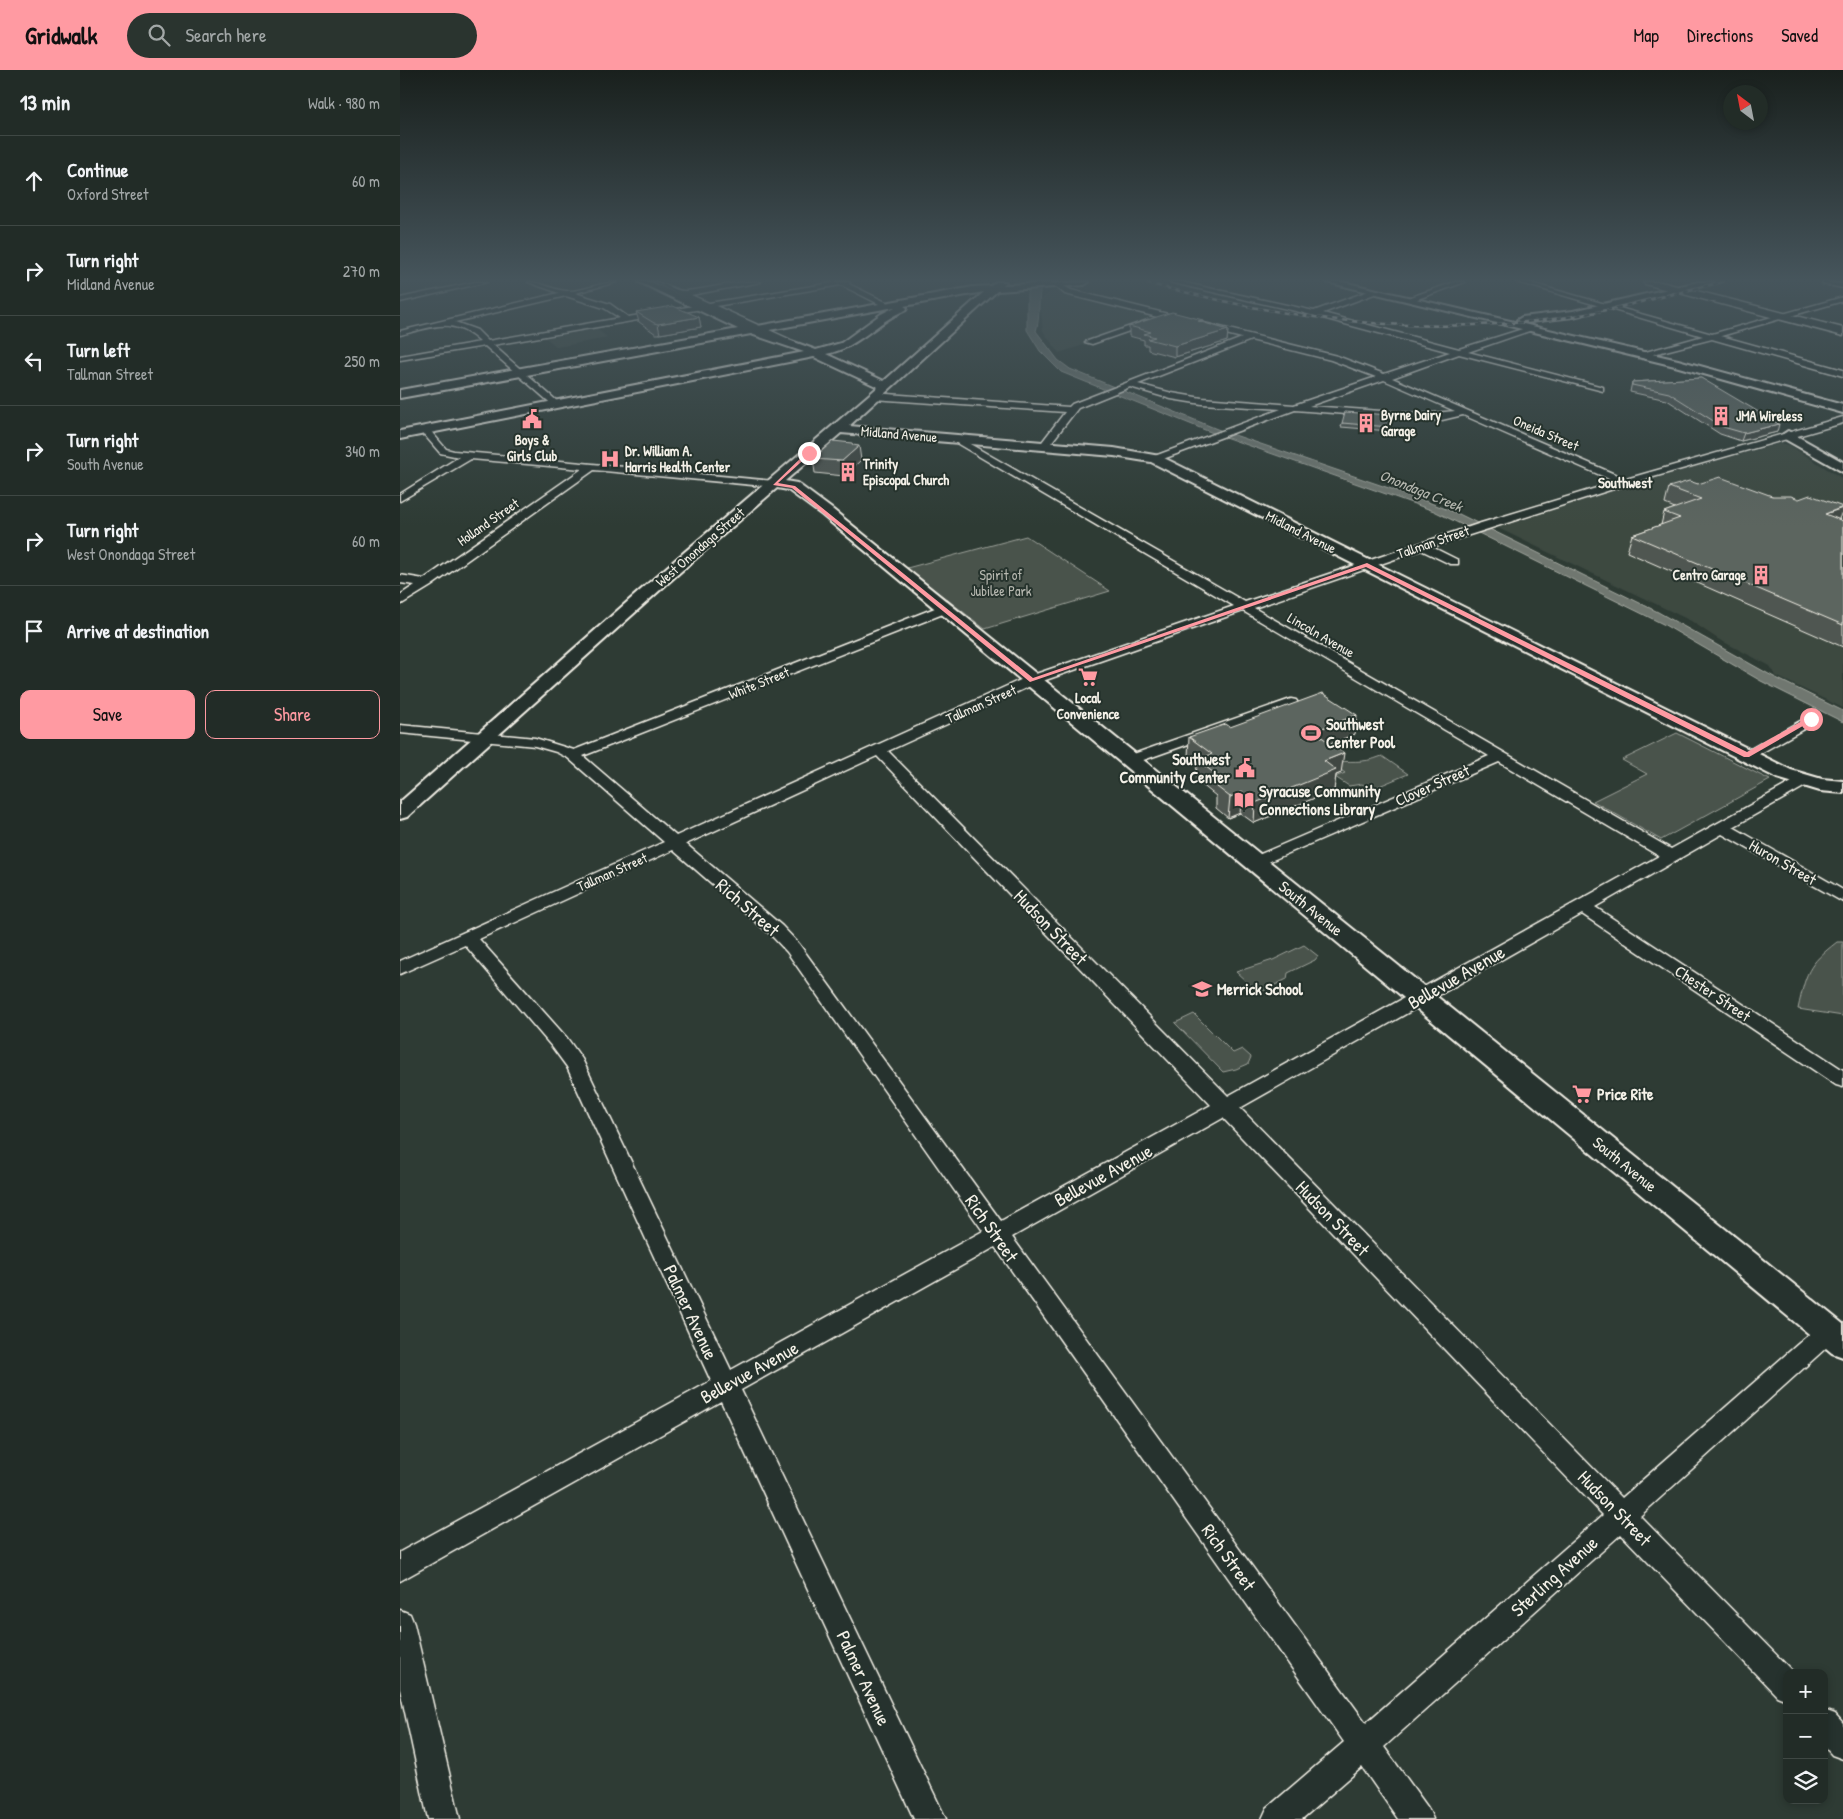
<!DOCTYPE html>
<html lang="en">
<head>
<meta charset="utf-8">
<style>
	body { margin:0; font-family:"Patrick Hand",sans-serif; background:#2a342f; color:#f1f3f6 }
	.controls { position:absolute; right:15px; bottom:15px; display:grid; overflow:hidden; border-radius:10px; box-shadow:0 2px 8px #0003 }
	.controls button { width:45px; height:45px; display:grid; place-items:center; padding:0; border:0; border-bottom:1px solid #3f4844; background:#222c27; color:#f1f3f6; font:25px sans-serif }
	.compass { position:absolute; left:1323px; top:15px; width:45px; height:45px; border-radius:50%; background:#222c27; box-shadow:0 2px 8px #0003; rotate:328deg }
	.stop { position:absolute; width:15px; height:15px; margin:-11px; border:4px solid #ff9aa2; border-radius:50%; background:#fff }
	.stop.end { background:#ff9aa2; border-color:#fff; box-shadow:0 1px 5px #0008 }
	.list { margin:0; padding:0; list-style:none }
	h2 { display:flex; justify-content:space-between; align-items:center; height:65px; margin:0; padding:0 20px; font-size:21px }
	h2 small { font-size:16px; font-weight:400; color:#a2a7a7 }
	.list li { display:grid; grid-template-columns:32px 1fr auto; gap:15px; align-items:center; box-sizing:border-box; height:90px; padding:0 20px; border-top:1px solid #3f4844 }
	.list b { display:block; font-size:19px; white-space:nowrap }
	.list p { margin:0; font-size:16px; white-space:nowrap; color:#a2a7a7 }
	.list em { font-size:16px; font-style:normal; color:#a2a7a7 }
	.actions { display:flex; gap:10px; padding:15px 20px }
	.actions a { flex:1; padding:11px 0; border:1px solid #ff9aa2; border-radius:10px; text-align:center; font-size:18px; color:#ff9aa2 }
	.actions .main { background:#ff9aa2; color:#111 }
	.icon { flex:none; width:28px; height:28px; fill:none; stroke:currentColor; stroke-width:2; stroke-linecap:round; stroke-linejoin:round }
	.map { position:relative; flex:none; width:1443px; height:1749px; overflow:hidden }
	header { display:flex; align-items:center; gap:30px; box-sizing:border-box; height:70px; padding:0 25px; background:#ff9aa2; color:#111 }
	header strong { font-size:24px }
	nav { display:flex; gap:28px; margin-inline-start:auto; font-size:18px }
	.search { width:350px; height:45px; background:#2a342f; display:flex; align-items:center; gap:12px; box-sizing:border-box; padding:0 18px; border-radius:28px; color:#a2a7a7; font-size:19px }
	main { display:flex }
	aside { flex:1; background:#222c27 }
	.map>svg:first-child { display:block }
</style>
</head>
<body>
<header>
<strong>Gridwalk</strong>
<div class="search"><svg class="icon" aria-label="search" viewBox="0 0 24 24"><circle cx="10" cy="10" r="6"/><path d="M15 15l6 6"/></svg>Search here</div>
<nav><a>Map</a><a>Directions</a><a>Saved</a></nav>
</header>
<main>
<aside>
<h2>13 min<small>Walk · 980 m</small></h2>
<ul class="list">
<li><svg class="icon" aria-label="ahead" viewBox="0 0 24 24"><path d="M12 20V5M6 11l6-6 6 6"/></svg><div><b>Continue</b><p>Oxford Street</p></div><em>60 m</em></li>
<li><svg class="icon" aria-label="right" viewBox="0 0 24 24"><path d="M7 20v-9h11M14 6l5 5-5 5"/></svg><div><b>Turn right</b><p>Midland Avenue</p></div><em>270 m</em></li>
<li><svg class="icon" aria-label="left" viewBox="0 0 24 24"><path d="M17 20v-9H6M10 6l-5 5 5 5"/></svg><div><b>Turn left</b><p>Tallman Street</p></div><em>250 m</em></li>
<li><svg class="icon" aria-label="right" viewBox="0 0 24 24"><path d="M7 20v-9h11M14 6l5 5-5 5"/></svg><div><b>Turn right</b><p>South Avenue</p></div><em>340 m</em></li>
<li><svg class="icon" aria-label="right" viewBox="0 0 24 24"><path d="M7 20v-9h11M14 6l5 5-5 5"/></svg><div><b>Turn right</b><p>West Onondaga Street</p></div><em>60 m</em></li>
<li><svg class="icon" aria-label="arrive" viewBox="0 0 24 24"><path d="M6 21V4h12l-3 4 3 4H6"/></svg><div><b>Arrive at destination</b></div></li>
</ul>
<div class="actions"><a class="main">Save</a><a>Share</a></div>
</aside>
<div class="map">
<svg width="1443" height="1749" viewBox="0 0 1443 1749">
	<rect width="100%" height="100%" fill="#2e3b34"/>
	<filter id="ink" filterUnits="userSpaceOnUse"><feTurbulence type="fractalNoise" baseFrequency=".02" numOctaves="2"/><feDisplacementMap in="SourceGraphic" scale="10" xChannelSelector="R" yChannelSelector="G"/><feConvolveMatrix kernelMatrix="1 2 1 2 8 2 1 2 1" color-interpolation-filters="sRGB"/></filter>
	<g filter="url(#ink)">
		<g fill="#3c4841">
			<path d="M653,220L769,247L659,283L643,261L640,230Z"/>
			<path d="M197,259L208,268L157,277L146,268Z"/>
			<path d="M1381,373L1389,375L1443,409V638L1376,606L1370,596L1318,569L1291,551L1098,458L1219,418Z"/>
		</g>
		<g fill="#48524c" stroke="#9ea29a">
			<path d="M626,466L710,521L585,559L507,498Z"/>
			<path d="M1277,663L1370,710L1261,770L1193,731L1247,704L1222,690Z"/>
			<path d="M982,686L1008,704L972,719L962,714L949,716L935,707L945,703L931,693C951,689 960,695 982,686Z"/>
			<path d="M1437,872H1443V946L1398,939C1406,903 1407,895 1437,872Z"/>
			<path d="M904,875L918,886L915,890L888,903L887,909L859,923L836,902L873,890Z"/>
			<path d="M794,944L833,983L842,979L851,987L848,994L836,999L823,1002L775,953Z"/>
		</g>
		<path fill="#6f7770" stroke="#a4a8a0" d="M630,212L642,213C637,229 641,245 636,261L658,290L670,299L817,359L1015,427L1059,444L1258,542L1374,607L1443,641V652L1361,611L1263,554L1034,441L805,360L661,302L640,281L627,260V224Z"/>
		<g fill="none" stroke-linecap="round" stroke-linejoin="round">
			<defs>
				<g id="street">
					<path d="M75,212H87L0,232V228Z"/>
					<path d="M128,212C142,212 153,220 166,221C181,222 201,212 217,212L175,223L210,234L228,247L300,235L253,212C265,212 275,222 286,221C311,219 336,210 361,212L291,225L309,233L437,212H450L449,214L492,235L485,237L441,215L316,236L389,269V273H386L307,238L93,275L158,332L160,334L155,337L85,276L0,290V286L80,272C52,246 33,257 0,265V261L159,223ZM166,226L204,238L220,248L88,271L77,260L55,252Z"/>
					<path d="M769,212H781L914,241L974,219L977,223L923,243L1059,279L1132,256V260L1068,282L1203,317V321L1059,284L992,308L1226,409L1443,347V353L1229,414L1032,477L1058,490V494H1050L1021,480L854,538L1271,779L1399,708H1409L1411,711L1409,714L1333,757L1443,820V832L1322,764L1195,837L1443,1000V1017L1436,1015L1182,844L840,1038L1222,1428L1421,1254L1429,1251L1437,1254L1441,1261L1437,1268L1240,1446L1394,1603H1387V1630L1377,1626L1221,1464L984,1677L1028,1738L1033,1749H998L962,1697L902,1749H862L867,1738L944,1672L595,1177L341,1320L546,1749H514L321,1331L0,1511V1482L311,1311L167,997L153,978L65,875L0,904V891L264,772L168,688L156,682L135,676L0,663V655L135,668L174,680L540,536H548L550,539L548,542L183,686L276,766L627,607L834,536L553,371V367L556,366L845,532L1081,453L1216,412L1063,345L1042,350H1024L895,340L755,392L752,391V387L881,339L802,334L771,329L730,317L678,338L647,378L644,379L639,376L665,342L473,329L469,326L473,323L669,337L672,334L842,268L665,224L654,215L658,213L671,220L937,286L984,304L1050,282L900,242ZM851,270L931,290L976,307L894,335L802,328L772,323L738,314ZM984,310L1055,341L1024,344L909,336ZM843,541L1089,686L849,789L847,792L849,795H861L1099,692L1259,786L828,1026L488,681L637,613ZM477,686L811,1035L601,1151L399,874L382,856L286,774ZM273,780L370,864L387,882L583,1161L331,1300L182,989L167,968L79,869ZM823,1048L1203,1445L966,1653L612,1167Z"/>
					<path d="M1055,212H1065L1012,231L1005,229Z"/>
					<path d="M1117,212H1127L1312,264L1443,227V231L1321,266L1443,300V306L1312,269L1242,287V283L1303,266Z"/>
					<path d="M1422,212L1443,214V218L1423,214Z"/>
					<path d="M748,250L755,252L692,274L685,272Z"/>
					<path d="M22,358H28L46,379L54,381L374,411L379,414L374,417L194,400L31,516L0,535V525L15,515L0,513V505L24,509L182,399L71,389L0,431V424L59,387L40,383L22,362Z"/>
					<path d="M891,629L896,630L898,633L896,636L735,693H725L723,690L725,687Z"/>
					<path d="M1411,645L1416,646L1418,649L1416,652L1352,688L1347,689L1340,685Z"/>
					<path d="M0,1540L10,1544L14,1554L60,1749H28L0,1619Z"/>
					<path d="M1424,1640L1435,1644L1443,1653V1689L1432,1685L1424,1676Z"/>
				</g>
				<g id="secondary">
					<path d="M239,212H251L352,257L573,217L591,216L596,212H606L603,215L689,212L684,215L597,221L449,356L714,378L760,386L1391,700L1422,709L1443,711V723L1420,721L1377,708L751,392L714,386L441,363L385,411L397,413L432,439L1443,1254V1287L1432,1283L422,445L388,420L377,418L279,503L7,747L0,749V732L267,497L478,317L414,287L0,369V361L404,282L351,264L0,328V320L338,259ZM584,222L484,311L426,284C459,278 476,251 506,240L507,238L504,236ZM495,237L481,244L441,273L416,280L364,261Z"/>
					<path d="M927,212H943L1278,290L1443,335V343L1275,296Z"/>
					<path d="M1298,212H1314L1173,247L1122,253L1117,250L1122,247L1173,241Z"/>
					<path d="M1388,361L1443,392V402L1383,368L1382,365Z"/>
				</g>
				<path id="primary" d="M1243,212H1261L1443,258V266L1245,214Z"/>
			</defs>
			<use href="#street" stroke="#f4f1e8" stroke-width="3"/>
			<use href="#secondary" stroke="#f4f1e8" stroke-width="4"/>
			<use href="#primary" stroke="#f4f1e8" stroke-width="3"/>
			<use href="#street" fill="#26332d" fill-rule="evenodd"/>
			<use href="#secondary" fill="#26332d" fill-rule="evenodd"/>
			<use href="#primary" fill="#26332d" fill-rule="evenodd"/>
			<defs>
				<path id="rail" d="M741,212C782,221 822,232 863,239C958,256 1057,261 1153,249C1211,242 1267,225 1323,212"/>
			</defs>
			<use href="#rail" stroke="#f4f1e8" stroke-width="2.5"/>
			<use href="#rail" stroke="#26332d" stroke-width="2" stroke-dasharray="5" stroke-linecap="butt"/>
		</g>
		<g fill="#4f5751" stroke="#f4f1e8">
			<path d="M236,242L299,247L301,257L260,264H256L239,252Z"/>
			<path d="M803,252L828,260L827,271L775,287L748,280V275H744V270L729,266V256Z"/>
			<path d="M1301,308L1377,362L1341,371L1320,364L1267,330L1230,322L1232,312Z"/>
			<path d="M991,345L989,361L941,357L942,353Z"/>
			<path d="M453,375L461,390L444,406L415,403L413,389Z"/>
			<path d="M1298,414L1372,426L1443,451V577L1227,482L1232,465L1261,455L1264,442L1275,438L1265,434L1269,417Z"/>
			<path d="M955,664L931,674L941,703L936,705L934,720L854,753L840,743L828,748L816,738V726L796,710L797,694L788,687L789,667Z"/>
		</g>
		<g fill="#404742" stroke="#f4f1e8">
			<path d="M299,247L301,257L260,264L258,254Z"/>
			<path d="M828,260L827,271L775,287V276Z"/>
			<path d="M1379,354L1377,362L1341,371L1344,363Z"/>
			<path d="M459,376L461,390L444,406L442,391Z"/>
			<path d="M1443,438L1437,455L1425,444Z"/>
			<path d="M957,645L955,664L918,679L913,683L917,660Z"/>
			<path d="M944,683L941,703L936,705L934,720L854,753L855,733L924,691Z"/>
			<path d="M842,722L840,743L828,748L830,727Z"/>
		</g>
		<g fill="#5c655e" stroke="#f4f1e8">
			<path d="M273,236L299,247L258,254L254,253L236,242Z"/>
			<path d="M772,242L803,250L798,251L828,260L775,276L748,269L755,267L744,264L751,262L729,256Z"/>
			<path d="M1301,308L1379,354L1344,363L1323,357L1269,323L1232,315V312Z"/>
			<path d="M945,342L991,345L989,357L942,353Z"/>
			<path d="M433,371L452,373L453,375L459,376L442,391L413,389Z"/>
			<path d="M1320,407L1372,426H1391L1399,429L1410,425L1443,437L1425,444L1443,451V555L1232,465L1280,448L1264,442L1301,429L1269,417L1289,411L1298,414Z"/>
			<path d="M923,623L957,645L917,660L920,662L916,663L944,683L924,691L936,700L855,733L842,722L830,727L817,717L827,713L797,690L812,684L789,667L826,654L830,657Z"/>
		</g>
	</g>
	<linearGradient id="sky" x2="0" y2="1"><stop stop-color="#19201d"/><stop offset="0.46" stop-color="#46555c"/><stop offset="1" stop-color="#46555c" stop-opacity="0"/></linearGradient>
	<rect width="1443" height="456" fill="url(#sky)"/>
	<path fill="#ff9aa2" d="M407,382L411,383L378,413L395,416L633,608L967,493L1347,682L1409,647L1415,649L1349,687H1344L966,497L630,612L392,418L373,415Z"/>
	<defs>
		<symbol id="building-bare" viewBox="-9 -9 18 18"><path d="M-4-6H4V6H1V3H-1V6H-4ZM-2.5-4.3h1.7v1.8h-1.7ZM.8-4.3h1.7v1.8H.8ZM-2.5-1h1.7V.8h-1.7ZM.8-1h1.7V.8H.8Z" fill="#ff9aa2" stroke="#26332d" stroke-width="2.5" paint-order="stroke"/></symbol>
		<symbol id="civic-bare" viewBox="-9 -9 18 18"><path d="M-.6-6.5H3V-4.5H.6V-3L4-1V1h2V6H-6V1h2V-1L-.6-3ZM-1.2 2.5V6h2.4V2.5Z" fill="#ff9aa2" stroke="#26332d" stroke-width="2.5" paint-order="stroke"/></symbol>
		<symbol id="hospital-bare" viewBox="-9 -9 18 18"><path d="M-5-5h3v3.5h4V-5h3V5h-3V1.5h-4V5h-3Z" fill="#ff9aa2" stroke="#26332d" stroke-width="2.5" paint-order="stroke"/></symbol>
		<symbol id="supermarket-bare" viewBox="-9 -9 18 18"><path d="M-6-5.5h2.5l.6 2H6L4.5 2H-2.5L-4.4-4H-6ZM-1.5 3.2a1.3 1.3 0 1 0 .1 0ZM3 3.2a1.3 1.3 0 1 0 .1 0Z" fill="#ff9aa2" stroke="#26332d" stroke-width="2.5" paint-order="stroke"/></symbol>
		<symbol id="stadium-bare" viewBox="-9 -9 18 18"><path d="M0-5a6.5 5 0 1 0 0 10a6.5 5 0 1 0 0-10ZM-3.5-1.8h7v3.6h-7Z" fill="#ff9aa2" stroke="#26332d" stroke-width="2.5" paint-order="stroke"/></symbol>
		<symbol id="library-bare" viewBox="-9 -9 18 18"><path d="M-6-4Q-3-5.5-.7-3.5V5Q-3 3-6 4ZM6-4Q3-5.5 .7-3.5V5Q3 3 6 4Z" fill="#ff9aa2" stroke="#26332d" stroke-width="2.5" paint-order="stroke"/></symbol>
		<symbol id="school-bare" viewBox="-9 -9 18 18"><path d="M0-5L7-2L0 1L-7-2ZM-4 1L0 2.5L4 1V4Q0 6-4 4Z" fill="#ff9aa2" stroke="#26332d" stroke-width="2.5" paint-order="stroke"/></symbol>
	</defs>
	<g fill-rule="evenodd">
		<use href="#building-bare" x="1307" y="332" width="28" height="28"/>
		<use href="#civic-bare" x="118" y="335" width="28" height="28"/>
		<use href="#building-bare" x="952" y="339" width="28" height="28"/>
		<use href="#hospital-bare" x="196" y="375" width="28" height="28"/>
		<use href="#building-bare" x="434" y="388" width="28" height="28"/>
		<use href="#building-bare" x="1347" y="491" width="28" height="28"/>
		<use href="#supermarket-bare" x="674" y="593" width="28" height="28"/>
		<use href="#stadium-bare" x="897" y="649" width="28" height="28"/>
		<use href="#civic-bare" x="831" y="684" width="28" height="28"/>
		<use href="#library-bare" x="830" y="716" width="28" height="28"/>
		<use href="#school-bare" x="788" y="905" width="28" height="28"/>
		<use href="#supermarket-bare" x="1168" y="1010" width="28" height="28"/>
	</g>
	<g text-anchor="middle" stroke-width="4" stroke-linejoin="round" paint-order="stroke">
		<g font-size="14" font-weight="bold" fill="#f4f1e8" stroke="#26332d" text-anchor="start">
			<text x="981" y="350">Byrne Dairy<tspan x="981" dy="16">Garage</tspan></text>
			<text x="1336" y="351">JMA Wireless</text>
			<text x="132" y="375" text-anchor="middle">Boys &amp;<tspan x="132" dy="16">Girls Club</tspan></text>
			<text x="225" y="386">Dr. William A.<tspan x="225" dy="16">Harris Health Center</tspan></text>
			<text x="463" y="399">Trinity<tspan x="463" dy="16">Episcopal Church</tspan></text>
			<text x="1346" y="510" text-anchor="end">Centro Garage</text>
			<text x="688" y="633" text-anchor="middle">Local<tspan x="688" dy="16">Convenience</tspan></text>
		</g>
		<g font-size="14" fill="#f4f1e8" stroke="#26332d">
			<text transform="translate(1146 363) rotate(23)" y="5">Oneida Street</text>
			<text transform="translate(499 364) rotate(5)" y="5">Midland Avenue</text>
			<text transform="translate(88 452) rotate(-35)" y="5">Holland Street</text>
			<text transform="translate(901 462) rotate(27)" y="5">Midland Avenue</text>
			<text transform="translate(1033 472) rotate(-19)" y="5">Tallman Street</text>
			<text transform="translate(300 477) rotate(-41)" y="5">West Onondaga Street</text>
			<text transform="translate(921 565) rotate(30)" y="5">Lincoln Avenue</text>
			<text transform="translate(359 613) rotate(-22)" y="5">White Street</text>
			<text transform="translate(581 634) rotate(-24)" y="5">Tallman Street</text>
			<text transform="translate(212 802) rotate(-24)" y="5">Tallman Street</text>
		</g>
		<g font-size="14" fill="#b8b9b1" stroke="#26332d">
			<text x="601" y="510">Spirit of<tspan x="601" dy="16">Jubilee Park</tspan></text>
		</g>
		<g font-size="15" font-weight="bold" fill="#f4f1e8" stroke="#26332d">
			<text x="1225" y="418">Southwest</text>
		</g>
		<g font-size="15" font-style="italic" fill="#b8bab2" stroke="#26332d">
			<text transform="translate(1021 421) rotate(22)" y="5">Onondaga Creek</text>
		</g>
		<g font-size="16" font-weight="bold" fill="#f4f1e8" stroke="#26332d" text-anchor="start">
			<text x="926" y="660">Southwest<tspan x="926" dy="18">Center Pool</tspan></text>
			<text x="830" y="695" text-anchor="end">Southwest<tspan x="830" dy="18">Community Center</tspan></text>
			<text x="859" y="727">Syracuse Community<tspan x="859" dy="18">Connections Library</tspan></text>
			<text x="817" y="925">Merrick School</text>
			<text x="1197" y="1030">Price Rite</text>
		</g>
		<g font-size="16" fill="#f4f1e8" stroke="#26332d">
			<text transform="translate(1032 715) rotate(-24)" y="6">Clover Street</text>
			<text transform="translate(1383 792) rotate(30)" y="6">Huron Street</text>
			<text transform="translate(911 838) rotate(39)" y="6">South Avenue</text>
			<text transform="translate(1313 923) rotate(34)" y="6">Chester Street</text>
			<text transform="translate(1225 1094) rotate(39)" y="6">South Avenue</text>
		</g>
		<g font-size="19" fill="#f4f1e8" stroke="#26332d">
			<text transform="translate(348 837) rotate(41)" y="7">Rich Street</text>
			<text transform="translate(651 857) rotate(46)" y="7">Hudson Street</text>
			<text transform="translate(1056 907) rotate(-30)" y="7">Bellevue Avenue</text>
			<text transform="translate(703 1105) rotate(-29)" y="7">Bellevue Avenue</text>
			<text transform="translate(933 1148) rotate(46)" y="7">Hudson Street</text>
			<text transform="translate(592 1158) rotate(55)" y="7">Rich Street</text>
			<text transform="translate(291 1242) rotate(65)" y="7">Palmer Avenue</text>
			<text transform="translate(349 1302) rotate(-29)" y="7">Bellevue Avenue</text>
			<text transform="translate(1215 1438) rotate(46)" y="7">Hudson Street</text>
			<text transform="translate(829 1487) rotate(54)" y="7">Rich Street</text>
			<text transform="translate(1154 1506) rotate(-42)" y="7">Sterling Avenue</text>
			<text transform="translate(464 1608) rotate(65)" y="7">Palmer Avenue</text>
		</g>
	</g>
</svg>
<div class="controls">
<button>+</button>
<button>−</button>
<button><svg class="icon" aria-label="layers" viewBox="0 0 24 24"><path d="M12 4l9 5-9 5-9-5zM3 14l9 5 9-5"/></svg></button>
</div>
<svg class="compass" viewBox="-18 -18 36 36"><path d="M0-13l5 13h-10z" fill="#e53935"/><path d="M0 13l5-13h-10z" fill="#a2a7a7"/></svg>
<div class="stop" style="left:1411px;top:649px"></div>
<div class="stop end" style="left:409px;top:383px"></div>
</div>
</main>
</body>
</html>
